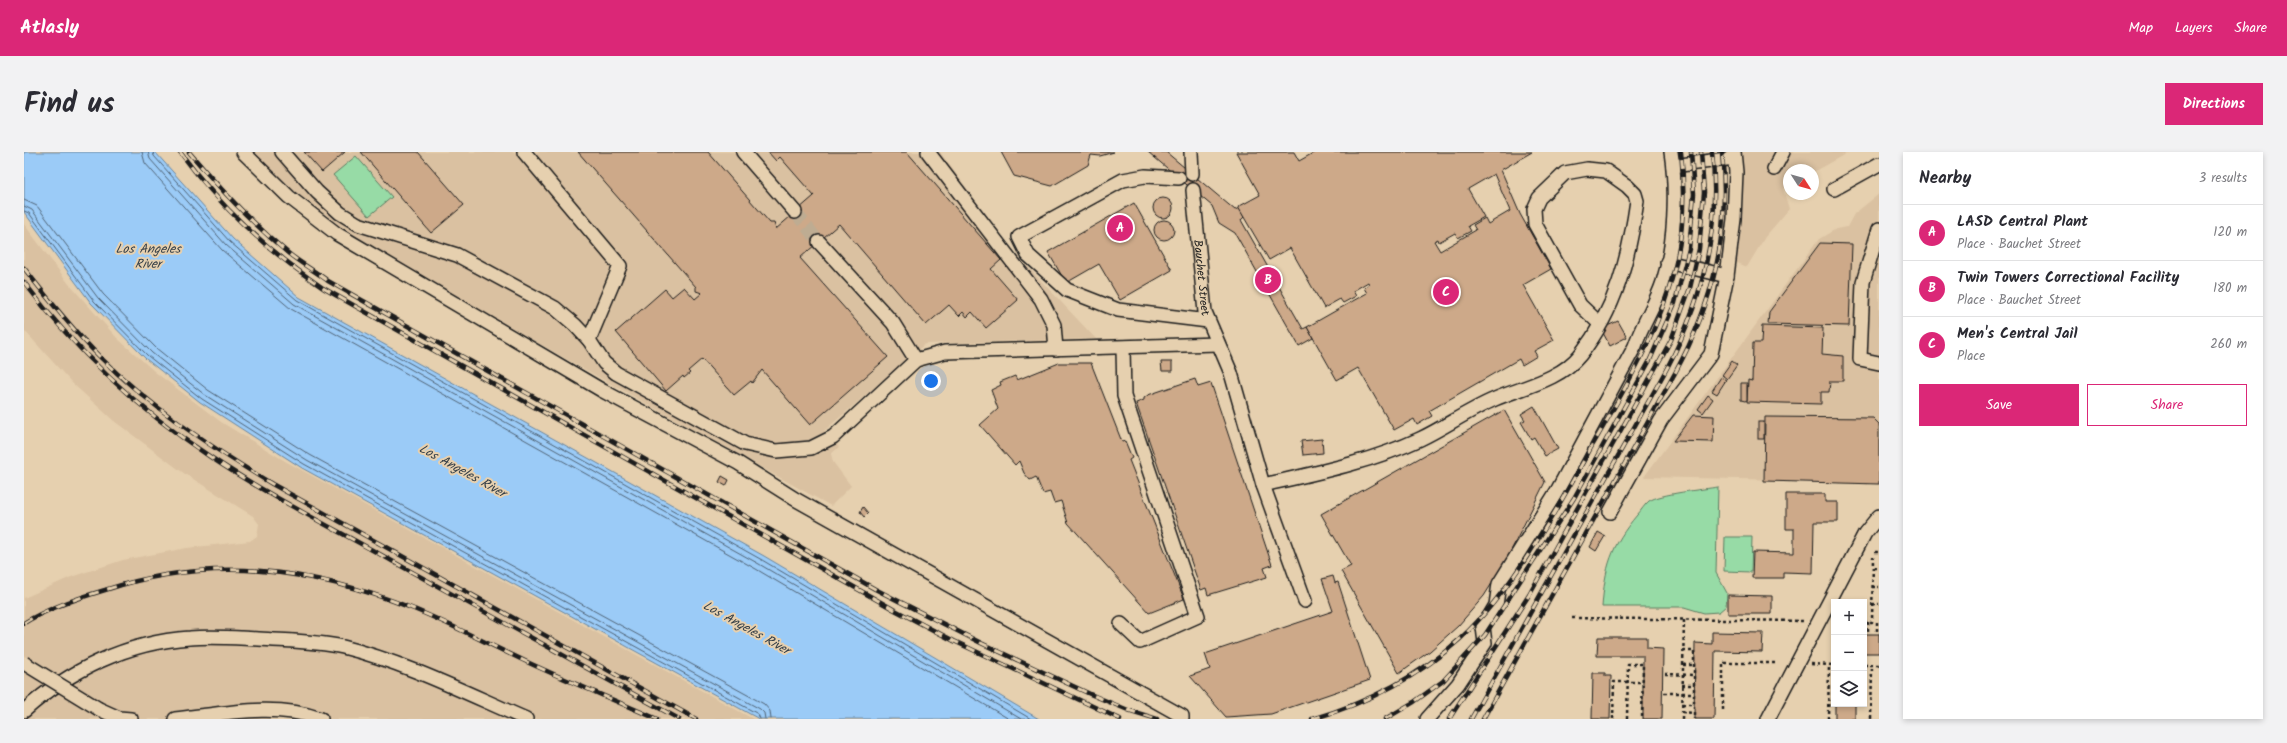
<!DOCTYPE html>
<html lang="en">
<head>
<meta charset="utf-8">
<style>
	body { margin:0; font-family:Kalam,sans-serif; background:#f2f2f3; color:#2b2b33 }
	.controls { position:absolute; right:12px; bottom:12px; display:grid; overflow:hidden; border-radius:0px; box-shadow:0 2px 6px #0003 }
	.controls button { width:36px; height:36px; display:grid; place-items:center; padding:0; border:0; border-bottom:1px solid #e1e1e2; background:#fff; color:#2b2b33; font:20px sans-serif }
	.compass { position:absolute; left:1759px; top:12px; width:36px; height:36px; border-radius:50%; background:#fff; box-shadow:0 2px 6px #0003; rotate:126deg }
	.you { position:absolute; left:907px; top:229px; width:14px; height:14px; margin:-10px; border:3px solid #fff; border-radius:50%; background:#1a73e8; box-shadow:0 0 0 6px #1a73e833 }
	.badge { display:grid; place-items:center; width:26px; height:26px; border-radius:50%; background:#db2777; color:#fff; font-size:13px; font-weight:700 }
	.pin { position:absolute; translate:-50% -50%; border:2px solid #fff; box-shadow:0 1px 4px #0006 }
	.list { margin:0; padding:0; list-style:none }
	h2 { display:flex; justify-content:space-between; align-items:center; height:52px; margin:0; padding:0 16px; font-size:17px }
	h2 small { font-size:13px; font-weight:400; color:#7c7c81 }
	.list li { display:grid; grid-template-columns:26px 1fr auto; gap:12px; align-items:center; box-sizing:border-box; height:56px; padding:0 16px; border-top:1px solid #e1e1e2 }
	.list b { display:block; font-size:15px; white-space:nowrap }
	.list p { margin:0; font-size:13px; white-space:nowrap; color:#7c7c81 }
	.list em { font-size:13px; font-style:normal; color:#7c7c81 }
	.actions { display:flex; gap:8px; padding:12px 16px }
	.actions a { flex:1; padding:9px 0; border:1px solid #db2777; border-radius:0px; text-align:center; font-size:14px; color:#db2777 }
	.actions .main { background:#db2777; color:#fff }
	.icon { flex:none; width:22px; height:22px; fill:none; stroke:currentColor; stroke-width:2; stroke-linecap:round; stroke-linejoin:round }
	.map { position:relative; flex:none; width:1855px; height:567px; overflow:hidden; border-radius:0px }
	header { display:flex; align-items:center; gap:24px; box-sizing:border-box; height:56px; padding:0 20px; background:#db2777; color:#fff }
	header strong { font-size:19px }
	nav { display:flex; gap:22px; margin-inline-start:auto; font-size:14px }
	.intro { display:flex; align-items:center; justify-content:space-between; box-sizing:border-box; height:96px; padding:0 24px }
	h1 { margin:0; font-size:28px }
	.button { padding:10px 18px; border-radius:0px; background:#db2777; color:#fff; font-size:14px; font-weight:700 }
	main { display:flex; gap:24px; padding:0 24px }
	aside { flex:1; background:#fff; border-radius:0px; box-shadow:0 2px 6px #0003 }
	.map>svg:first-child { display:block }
</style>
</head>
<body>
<header>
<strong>Atlasly</strong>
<nav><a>Map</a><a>Layers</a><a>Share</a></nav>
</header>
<div class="intro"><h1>Find us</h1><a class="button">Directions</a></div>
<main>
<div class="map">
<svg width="1855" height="567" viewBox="0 0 1855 567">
	<rect width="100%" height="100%" fill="#e6d0af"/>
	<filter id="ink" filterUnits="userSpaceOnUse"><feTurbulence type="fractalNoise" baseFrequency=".025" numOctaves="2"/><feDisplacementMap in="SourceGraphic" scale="8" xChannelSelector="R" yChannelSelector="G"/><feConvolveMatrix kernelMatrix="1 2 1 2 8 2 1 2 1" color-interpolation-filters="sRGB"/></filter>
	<g filter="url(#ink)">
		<g fill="#dac1a1">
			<path d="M229,0H916L988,98L1072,187L901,192L800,279L815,295L807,302L809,310L827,334L807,354L542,207L302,69L264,38Z"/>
			<path d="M1716,0H1825L1789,20V18H1765V34L1759,37L1765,57L1741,85L1723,115L1709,109Z"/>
			<path d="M1855,42V330L1620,325L1795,87L1812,77L1823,75L1830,62Z"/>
			<path d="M0,72L45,132L93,186L131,220L197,270L261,309L729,567H0V446L47,425L99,408L163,396L226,389L233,384L235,372L229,364L161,322L90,269L48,231L0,178Z"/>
		</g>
		<g fill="#97dba6" stroke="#5a7c61">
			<path d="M332,4L368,45L345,64L309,23Z"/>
			<path d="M1694,335L1692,421L1703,441L1702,454L1695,460L1680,461L1660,455H1578C1581,415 1587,394 1613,363C1617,359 1621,352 1625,349C1635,342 1681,337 1694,335Z"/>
			<path d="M1701,385H1728L1727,420L1700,419Z"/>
		</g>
		<path fill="#9bcbf7" stroke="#68859f" d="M0,0H131L209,87L275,145L740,404L1015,567H735L278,316L176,250L122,207L67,151L0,60Z"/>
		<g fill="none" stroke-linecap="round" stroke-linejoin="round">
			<g stroke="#4f6274" stroke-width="1">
				<path d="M118,0L121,11L198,98L267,157L732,417L985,567"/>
				<path d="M124,0L126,7L202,93L270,152L735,412L997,567"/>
				<path d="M129,0L130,4L206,90L273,148L738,408L1007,567"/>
				<path d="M0,48L13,54L79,142L132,196L184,238L286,303L740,552L746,559L747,567"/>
				<path d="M0,54L8,58L74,146L128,201L181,243L283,308L736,557L740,561L741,567"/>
				<path d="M0,59L5,61L70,149L124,204L178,247L280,312L734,562L736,567"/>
			</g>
		</g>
		<g fill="#cda989" stroke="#1c1c1c" fill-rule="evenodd">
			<path d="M280,0H321L298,20Z"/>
			<path d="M337,0H394L440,53L407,81Z"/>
			<path d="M554,0H684L746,71H750L752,77L790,44L756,5L752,9L744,0H883L977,108L967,117L994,148L962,176L948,160L943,165L939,160L935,164L925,153L902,173L815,72L776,106L864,205L786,273L738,218L728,231L727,229L710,243L678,207L664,219L666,221L660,226L659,224L642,239L592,180L641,137L648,145L660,135L671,147L678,141L672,139V135Z"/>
			<path d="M977,0H1090L1076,4L1067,3L1064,13L1028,34L990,24Z"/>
			<path d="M1124,0H1142L1211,58L1215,56L1220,65L1217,68L1279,177L1283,175L1289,186L1275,194L1211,81L1195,71L1188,54Z"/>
			<path d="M1212,0H1270L1275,9L1291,0H1508L1477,18L1496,62L1527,117L1499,133L1530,188L1510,199L1513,204L1498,213L1495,207L1405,259L1408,264L1393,273L1390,267L1370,278L1334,216L1313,228L1283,175L1343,141L1340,136L1345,132L1344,130L1329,139L1332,144L1319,151L1316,147L1300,156L1266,96L1245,108L1214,55L1236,43ZM1470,22L1486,59L1464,72L1461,66L1449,73L1452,78L1416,99L1410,89L1414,87L1415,90L1431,81L1434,86L1447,79L1444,74L1460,65L1444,37Z"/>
			<circle cx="1139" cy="56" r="10"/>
			<path d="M1110,51L1148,118L1096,148L1075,112L1042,131L1024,100Z"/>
			<circle cx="1140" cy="78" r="10"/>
			<path d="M1796,91L1828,92L1825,174L1744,172L1745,160Z"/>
			<path d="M1594,169L1603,185L1586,194L1578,179L1581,175Z"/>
			<path d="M1738,174L1799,176L1798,202L1819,204V229H1806L1805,240H1797V252L1723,250L1724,228L1728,229L1729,191H1737Z"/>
			<path d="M1708,209L1713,213L1703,227L1698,223Z"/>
			<path d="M1137,210H1148V219H1138Z"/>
			<path d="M1035,211H1067L1098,290L1101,289L1108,306L1105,308L1160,447L1125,461L1044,371L1037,349L1030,351L1026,340L1019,342L1012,325L1006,328L1000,321L995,309L991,313L956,273L974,257L967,238L977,233L976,230L991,224L993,228Z"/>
			<path d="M1697,225L1702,228L1693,242L1688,239Z"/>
			<path d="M1171,227L1174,235L1187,231L1248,413L1240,416L1243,425L1184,443L1182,436L1177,438L1112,251L1120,248V246L1124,243Z"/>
			<path d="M1717,231H1723V248L1721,249L1717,248Z"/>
			<path d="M1684,243L1689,247L1679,261L1674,257Z"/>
			<path d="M1510,254L1534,297L1521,304L1510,285L1507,287L1497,270L1501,268L1497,262Z"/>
			<path d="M1480,258L1521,330L1482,409L1460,444L1434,474L1406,499L1375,521L1317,419L1327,414L1297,362Z"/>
			<path d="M1669,263L1690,264L1689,290L1649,289Z"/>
			<path d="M1741,265L1849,266L1855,272V332L1740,329Z"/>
			<rect x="1734" y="270" width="6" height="17"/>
			<path d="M1298,287L1299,301L1279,303L1277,289Z"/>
			<path d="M698,324L705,328L702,334L695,330Z"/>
			<path d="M1762,342H1801V350H1814V370H1790L1789,421L1759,420V426H1728L1729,400L1770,401V377H1762Z"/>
			<path d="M839,355L844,361L840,365L836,360Z"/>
			<path d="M1574,380L1581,384L1572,399L1566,395Z"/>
			<path d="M1309,424L1311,431L1314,430L1346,528L1247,562L1202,565L1166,524L1186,517L1181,502L1309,459L1298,427Z"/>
			<path d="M1704,443L1748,444V462H1704Z"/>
			<path d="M1688,480L1739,481L1738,500L1691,499L1690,567H1670L1671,491L1688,492Z"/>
			<rect x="1840" y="482" width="15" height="19"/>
			<path d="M1574,485H1623V496L1639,497L1638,567H1619V504H1573Z"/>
			<path d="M1569,521H1581V524H1587L1586,567H1568Z"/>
			<rect x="1811" y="552" width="20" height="15"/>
		</g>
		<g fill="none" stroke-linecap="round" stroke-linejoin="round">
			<path stroke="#beac92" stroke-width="13" stroke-dasharray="13 6" stroke-linecap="butt" d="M771,60L795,90"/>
			<defs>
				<g id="minor">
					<path d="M219,0L265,45L313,82L579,239L714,311L771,347L1158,564V567"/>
					<path d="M258,0L293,40L316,61L334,72L433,103L531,156L551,173L565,188L580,211L592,221L721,292L752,299L787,296L809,285L892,208L921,200L1194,192"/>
					<path d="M500,0L596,114L565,188"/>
					<path d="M719,0L771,60"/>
					<path d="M904,0L1017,147L1030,173L1032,197"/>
					<path d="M1167,0L1168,22"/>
					<path d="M1649,14L1710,6"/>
					<path d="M1750,17L1759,0"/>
					<path d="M1155,26L1121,24L1099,28L995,85L1004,103L1043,138L1094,158L1184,169"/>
					<path d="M1810,37L1855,12"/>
					<path id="s1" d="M1169,38L1181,160L1207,221L1239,333L1281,449"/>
					<path d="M1855,77L1839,130L1836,207L1855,211"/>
					<path d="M795,90L869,171L892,208"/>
					<path d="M1643,110L1703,124"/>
					<path d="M1239,333C1292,321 1347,310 1396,287C1421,275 1445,258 1471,247C1499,235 1536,228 1556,203C1592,158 1605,105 1613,49L1611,42L1603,34L1582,19L1563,17L1541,21L1515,46L1510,57L1511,72L1556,153L1576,172"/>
					<path d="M1586,360L1637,268L1687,202L1703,124L1710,67L1712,20L1710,0"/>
					<path d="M1097,472L1116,490L1174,464L1100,244L1099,196"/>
					<path d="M75,557L95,566L107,567"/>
					<path d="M0,559C45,518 104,490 166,486C189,484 212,486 235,487C263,489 292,489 319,495C380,510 444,542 502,567"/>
					<path d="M151,567C198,562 251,550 297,567"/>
					<path d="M1403,567L1434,532L1461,491L1459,475L1472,453L1475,432L1533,339L1611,194C1618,172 1632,152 1639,130C1651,92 1653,39 1647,0"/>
					<path d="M1744,567L1841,381L1855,364"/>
				</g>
			</defs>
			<use href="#minor" stroke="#1c1c1c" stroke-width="16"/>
			<g stroke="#1c1c1c" stroke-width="2.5" stroke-dasharray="3 3" stroke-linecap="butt">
				<path d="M1851,400H1855"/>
				<path d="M1849,416H1855"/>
				<path d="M1848,435H1855"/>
				<path d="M1848,452H1855"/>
				<path d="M1548,466L1781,469"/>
				<path d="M1840,470H1848L1849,405"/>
				<path d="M1844,470V479L1846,480"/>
				<path d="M1853,470V480L1855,481"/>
				<path d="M1659,499H1670V567"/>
				<path d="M1787,512L1810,513"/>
				<path d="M1659,513H1670"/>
				<path d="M1840,513H1855"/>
				<path d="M1641,522L1670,523"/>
				<path d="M1658,533H1670"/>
				<path d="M1640,541H1670"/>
				<path d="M1658,552H1670"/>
				<path d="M1699,558V511H1752"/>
				<path d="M1658,560L1670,561"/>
				<path d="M1589,567L1590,530H1619"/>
				<path d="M1603,567L1604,512H1619L1618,567"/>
				<path d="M1658,567L1660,467"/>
				<path d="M1804,567L1805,513"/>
				<path d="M1847,567L1848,513"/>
			</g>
			<use href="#minor" stroke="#e6d0af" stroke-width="13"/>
			<defs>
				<g id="rail">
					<path d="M156,0C197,56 242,97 299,136L869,457L930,489L1096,567"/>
					<path d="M165,0C195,36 228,71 264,101C276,111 291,119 304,129L851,437L957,491L1066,542L1104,558L1133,567"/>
					<path d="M0,116C24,147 48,177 75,204C126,255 187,295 248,332L672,567"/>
					<path d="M0,130C51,198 114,257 185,304C243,343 307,375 368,409C464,462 559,514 655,567"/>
					<path d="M0,471C24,456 54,446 81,438C187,403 288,416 390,457C429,473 466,493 503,510C546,530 590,548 633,567"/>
					<path d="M1288,567C1343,551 1393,526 1436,487C1489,438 1533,357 1568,294C1601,237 1635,180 1651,115C1660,78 1661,37 1657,0"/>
					<path d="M1361,567L1390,550L1419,529L1461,483L1550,346L1625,210L1651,151L1665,97L1670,42L1667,0"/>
					<path d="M1425,567L1505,443L1647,188L1666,136L1675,97L1680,40L1677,0"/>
					<path d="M1447,567L1642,218C1678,150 1697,77 1688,0"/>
					<path d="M1459,567L1651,221C1690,149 1706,82 1698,0"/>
				</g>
			</defs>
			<use href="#rail" stroke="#1c1c1c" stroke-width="4.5"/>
			<use href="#rail" stroke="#e6d0af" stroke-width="3" stroke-dasharray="9" stroke-linecap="butt"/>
			<defs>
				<path id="minor-bridge" d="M0,511L75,557"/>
			</defs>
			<use href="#minor-bridge" stroke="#1c1c1c" stroke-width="16" stroke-linecap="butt"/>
			<use href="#minor-bridge" stroke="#e6d0af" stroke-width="13"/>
		</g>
	</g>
	<g text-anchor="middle" stroke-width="4" stroke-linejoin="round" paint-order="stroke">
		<g font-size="12" fill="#1c1c1c" stroke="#e6d0af">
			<text dy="4" stroke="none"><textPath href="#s1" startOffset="88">Bauchet Street</textPath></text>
		</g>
		<g font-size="13" font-style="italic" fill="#353f48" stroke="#e6d0af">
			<text x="124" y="101">Los Angeles<tspan x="124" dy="15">River</tspan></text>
			<text transform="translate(439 318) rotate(29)" y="5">Los Angeles River</text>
			<text transform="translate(723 475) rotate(29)" y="5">Los Angeles River</text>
		</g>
	</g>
</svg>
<div class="controls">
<button>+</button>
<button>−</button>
<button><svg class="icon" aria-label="layers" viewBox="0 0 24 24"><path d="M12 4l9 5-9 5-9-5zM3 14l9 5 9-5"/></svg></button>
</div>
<svg class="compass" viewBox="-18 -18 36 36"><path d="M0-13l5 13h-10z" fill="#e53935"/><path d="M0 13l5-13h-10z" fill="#7c7c81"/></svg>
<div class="you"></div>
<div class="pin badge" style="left:1096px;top:76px">A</div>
<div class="pin badge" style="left:1244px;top:128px">B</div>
<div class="pin badge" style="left:1422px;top:140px">C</div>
</div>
<aside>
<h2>Nearby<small>3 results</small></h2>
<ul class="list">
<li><span class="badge">A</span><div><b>LASD Central Plant</b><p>Place · Bauchet Street</p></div><em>120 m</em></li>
<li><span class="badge">B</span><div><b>Twin Towers Correctional Facility</b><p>Place · Bauchet Street</p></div><em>180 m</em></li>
<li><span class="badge">C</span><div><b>Men's Central Jail</b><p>Place</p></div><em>260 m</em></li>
</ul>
<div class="actions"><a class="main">Save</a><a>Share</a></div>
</aside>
</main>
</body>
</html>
